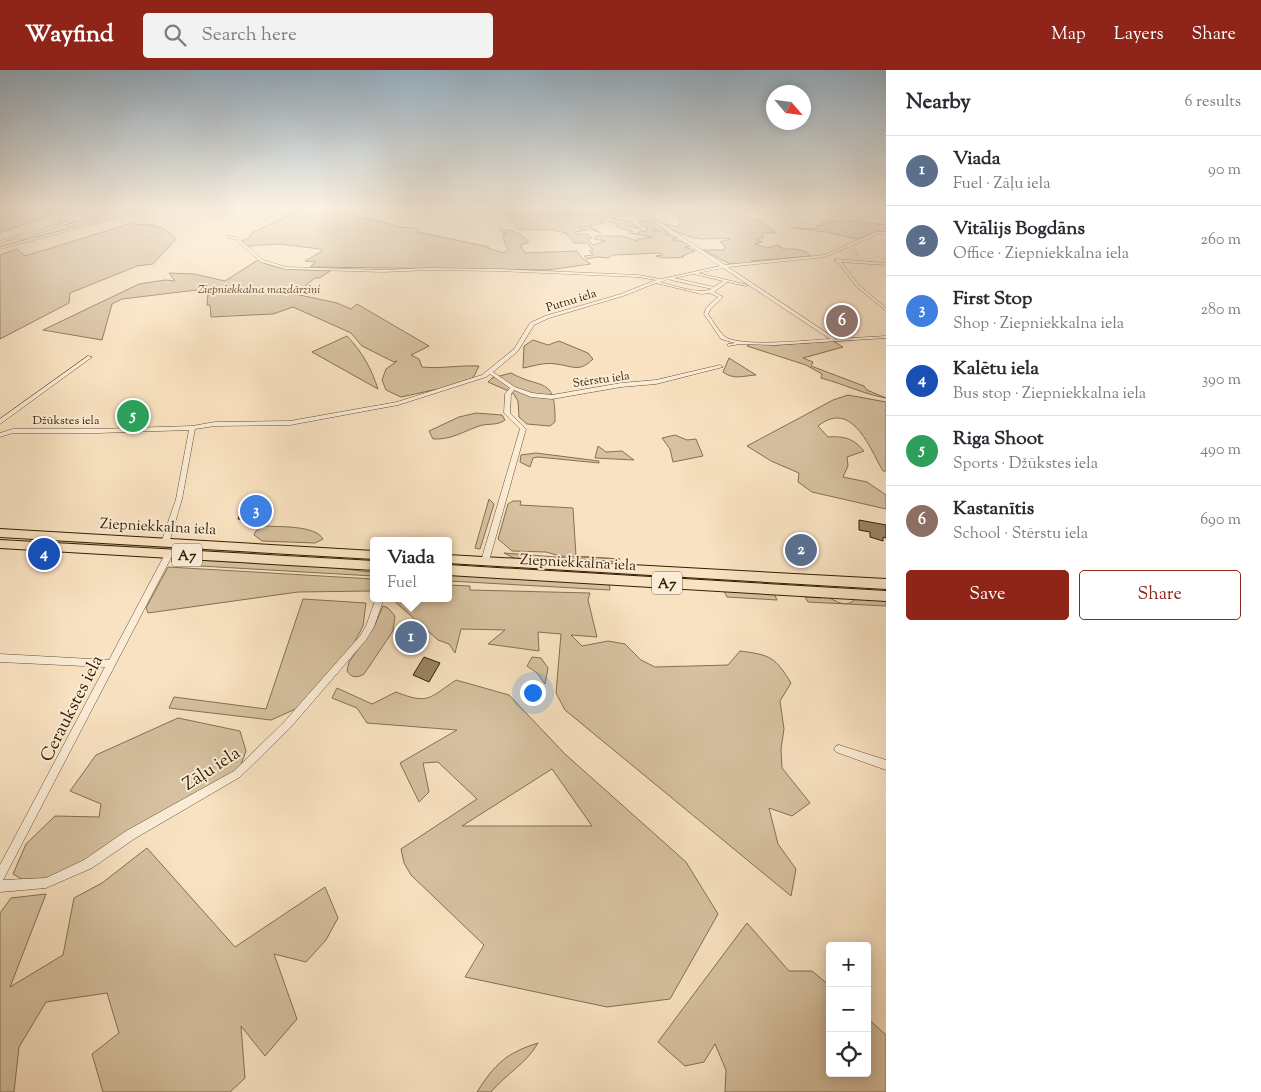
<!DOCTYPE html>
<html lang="en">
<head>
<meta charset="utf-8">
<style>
	body { margin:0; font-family:"Sorts Mill Goudy",serif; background:#f2f2f3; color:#2b2b33 }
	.controls { position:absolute; right:15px; bottom:15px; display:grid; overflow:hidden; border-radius:5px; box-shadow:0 2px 12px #0003 }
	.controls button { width:45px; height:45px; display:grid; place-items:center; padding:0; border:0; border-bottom:1px solid #e1e1e2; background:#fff; color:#2b2b33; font:25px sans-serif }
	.compass { position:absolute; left:766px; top:15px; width:45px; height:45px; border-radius:50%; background:#fff; box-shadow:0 2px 12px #0003; rotate:118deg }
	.you { position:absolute; left:532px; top:622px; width:18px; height:18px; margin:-12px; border:4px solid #fff; border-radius:50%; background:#1a73e8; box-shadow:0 0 0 8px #1a73e833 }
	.badge { display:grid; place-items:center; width:32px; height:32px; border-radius:50%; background:#8f2418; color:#fff; font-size:16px; font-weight:700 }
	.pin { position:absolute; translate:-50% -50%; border:2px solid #fff; box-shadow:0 1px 5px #0006 }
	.popup { position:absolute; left:370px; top:467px; width:82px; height:65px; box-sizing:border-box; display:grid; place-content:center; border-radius:5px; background:#fff; filter:drop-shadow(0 1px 4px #0005); font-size:16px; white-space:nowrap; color:#7c7c81 }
	.popup b { font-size:19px; color:#2b2b33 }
	.popup::after { content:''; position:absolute; left:50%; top:100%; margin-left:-10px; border:10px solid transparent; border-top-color:#fff }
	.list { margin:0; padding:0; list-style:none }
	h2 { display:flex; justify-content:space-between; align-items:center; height:65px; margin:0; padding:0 20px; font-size:21px }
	h2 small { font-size:16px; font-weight:400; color:#7c7c81 }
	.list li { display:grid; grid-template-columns:32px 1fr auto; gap:15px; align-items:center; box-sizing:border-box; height:70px; padding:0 20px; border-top:1px solid #e1e1e2 }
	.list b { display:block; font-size:19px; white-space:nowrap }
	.list p { margin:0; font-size:16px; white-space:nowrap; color:#7c7c81 }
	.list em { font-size:16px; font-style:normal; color:#7c7c81 }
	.actions { display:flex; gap:10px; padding:15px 20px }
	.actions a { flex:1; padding:11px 0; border:1px solid #8f2418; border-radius:5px; text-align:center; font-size:18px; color:#8f2418 }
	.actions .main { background:#8f2418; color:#fff }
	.icon { flex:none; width:28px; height:28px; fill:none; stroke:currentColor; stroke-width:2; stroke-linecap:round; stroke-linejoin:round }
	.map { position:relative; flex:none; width:886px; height:1022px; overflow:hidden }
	header { display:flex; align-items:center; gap:30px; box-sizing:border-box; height:70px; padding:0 25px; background:#8f2418; color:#fff }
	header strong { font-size:24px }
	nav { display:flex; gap:28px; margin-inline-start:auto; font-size:18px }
	.search { width:350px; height:45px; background:#f2f2f3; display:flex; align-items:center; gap:12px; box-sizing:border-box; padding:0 18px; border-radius:5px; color:#7c7c81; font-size:19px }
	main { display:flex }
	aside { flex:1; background:#fff }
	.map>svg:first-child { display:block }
</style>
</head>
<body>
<header>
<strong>Wayfind</strong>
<div class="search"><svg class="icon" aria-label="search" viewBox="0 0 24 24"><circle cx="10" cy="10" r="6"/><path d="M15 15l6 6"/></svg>Search here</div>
<nav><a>Map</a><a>Layers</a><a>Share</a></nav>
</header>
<main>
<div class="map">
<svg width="886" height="1022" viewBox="0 0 886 1022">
	<rect width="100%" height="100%" fill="#f9e2c1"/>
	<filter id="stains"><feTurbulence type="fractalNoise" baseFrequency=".004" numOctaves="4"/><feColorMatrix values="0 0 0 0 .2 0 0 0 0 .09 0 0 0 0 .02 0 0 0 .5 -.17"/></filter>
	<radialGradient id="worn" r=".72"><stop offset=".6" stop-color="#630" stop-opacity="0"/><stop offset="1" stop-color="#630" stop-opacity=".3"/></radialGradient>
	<g fill="#d7c1a0" stroke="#847050" fill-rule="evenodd">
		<path d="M26,137H72L0,163V144Z"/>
		<path d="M298,137H352L356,148C372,148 385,153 400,157C408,158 413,157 420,160L418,162L489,177L488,178L504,183L508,180L502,166L506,164L499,160C512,159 519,162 529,172L520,175L525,183L577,181L582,188L591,194L548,200L310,197L316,192L305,191L322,181L320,179L280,174L247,176L242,171L250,167L252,163L304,138L282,145Z"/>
		<path d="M723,139H741L743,146L761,151L776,163H761L764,167L756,170L762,172L755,174L767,178L778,175L784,179C794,179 803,178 811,186L751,191L756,193L730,194L703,180H724L725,176L720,172L731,169C721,167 713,169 702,169C687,168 673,160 660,153L680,157L679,153L685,152L677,148L680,144L716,143Z"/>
		<path d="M633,140L639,143L612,148L630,152L641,159L625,155L633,162L617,157L615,153L601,150L603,153L589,156L601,163L583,156L578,157L587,160L574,162L576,164H588L592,168L587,169L593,175L606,171L594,169L596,166H622L637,171V169L653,167L629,163L638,164L640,161H647L646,156H641L638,151L655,152L665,158L652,160L653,162L664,160L669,164H665L677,168L672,170L684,172L691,176L685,177L695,181L682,186L684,187C675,188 664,189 656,186L663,185L661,183L613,185L608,188L597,187L587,189L584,186L593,185L589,181L593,180L587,173H574L566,163L554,160L518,159L502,142L588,145Z"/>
		<path d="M844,150L886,155V162H875L858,169L826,162L793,158L819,159L817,155L824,156L821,153Z"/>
		<path d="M129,154C148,154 163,154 176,169L153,194L137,196L70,223L69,233L0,269V185L17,179L25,186Z"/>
		<path d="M258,190C280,202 308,200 332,200L319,208H315L295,224L337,233L351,239L357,234L429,276L411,285L419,289L422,297C441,299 459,295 479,296L473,308L447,317L401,327L386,320L382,310L386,299L397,291L394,292L362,276L351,263L293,237L273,244L211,247L210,235H207L208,224L197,220L122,229L112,234L102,270L43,260L139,214L165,210L175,211L169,203L194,204L225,211Z"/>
		<path d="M347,266C363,283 371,298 378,319L312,282Z"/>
		<path d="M533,270L548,275L559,271L588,283L593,289C579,303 573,296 556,294C544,292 534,296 523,298L524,276Z"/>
		<path d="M833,271L843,277L803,288L813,292L811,296L864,316L867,320L886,328C863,324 844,314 821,308L822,304L806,295L747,276L750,274L777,275Z"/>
		<path d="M729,288L756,305C742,306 734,310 723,302Z"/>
		<path d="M511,303C541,320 556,305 555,352L550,356L527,354L519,347L518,331L513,323L488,312L492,308Z"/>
		<path d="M848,325L886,332V401H883C869,377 852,329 818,356L828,367C844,366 853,368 864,381L847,387L848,396L843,407L867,412L886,425V439L812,422L798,412L799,403L771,391L747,376L833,330Z"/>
		<path d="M476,343L502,345L505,350C497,356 488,353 479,356C462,362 451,370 433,369L429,361L459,347Z"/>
		<path d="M675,365L687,370L696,369L703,386L673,392L670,379L662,368Z"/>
		<path d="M598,376L606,382L622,381L634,390L595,388Z"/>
		<path d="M536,383L599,391V393L538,387L533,388L530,397L520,392L521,385Z"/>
		<path d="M489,429L494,434L480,479L475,478Z"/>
		<path d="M521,431L520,435L573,438L576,486L620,489L560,486L546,482L512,481L498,469L508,434L513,431Z"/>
		<path d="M264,456C279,457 315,455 323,469L315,473L262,471L254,465L256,461Z"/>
		<path d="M35,468L259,481L263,483L261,485L23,472L33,471Z"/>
		<path d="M504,483L621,492L622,495L516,489Z"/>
		<path d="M177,489L330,497L370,502L373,503V506L183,495L171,491Z"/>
		<path d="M495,495L818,514L820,517L495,499L493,497Z"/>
		<path d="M168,497L373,509V521L298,522L148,543L146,538Z"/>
		<path d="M448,505L609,513L610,520L449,511Z"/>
		<path d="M449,515L470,516V520L590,523L588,530L597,567L571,565L582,576L608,571L625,574L641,590L655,597L728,595L740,581C771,585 775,587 791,613L780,631L784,659L781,679L782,698L810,733L792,746L769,738L778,774L796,799L791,826L565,640L556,623L561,564L538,562L539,581L488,574L505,560L461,559L455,583L449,574L438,570L391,528H448Z"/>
		<path d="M724,521L774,523L777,530L727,527Z"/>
		<path d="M820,525C832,526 845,542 856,528L886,530V536L808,532L805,527L821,528Z"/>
		<path d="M303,529L366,533L363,556L352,577L298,638L271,650L169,638L174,627L266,639Z"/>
		<path d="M383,536L388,538L395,546L393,561L364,604C358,608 351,608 347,601L349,592L374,557Z"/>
		<path d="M532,587L541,588L548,598L545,614L537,603L527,596Z"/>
		<path d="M456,610L509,625L565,684L686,792L718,844L670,929L607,937L465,907L484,875L411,805L404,793L401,779L477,729L438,692L423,693L429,722L419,732L400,693L457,660L367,653L357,638L332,628L337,618L372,634L396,622C429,635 429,628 456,610ZM552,699L592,756H462Z"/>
		<path d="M178,648L240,661L246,681L239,700L61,804L28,813L13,804L26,774L55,746L99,747L101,734L70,721L96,685Z"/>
		<path d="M147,778L235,877L325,817L338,848L326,870L306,892L274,884L297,949L265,986L241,956L245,1008L230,1022H103L92,984L119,963L107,923L46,932L19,977L14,1022H0V843L11,828L46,824L10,917L63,885L74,828L102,813Z"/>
		<path d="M747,853L789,901H812L830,916V1003H867V948L886,965V1022H725L726,1000L715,974L704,992L685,996L658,972Z"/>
		<path d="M538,973C527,993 506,1004 491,1022H477C495,994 506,983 538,973Z"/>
	</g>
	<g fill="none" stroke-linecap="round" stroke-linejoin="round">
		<path stroke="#806b4d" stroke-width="1" d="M0,142L23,137"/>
	</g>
	<g fill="#998465" stroke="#311e01">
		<path d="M246,431L260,432L258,436L273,437L269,446L253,445L251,450L238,449Z"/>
		<path d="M859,450L886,455V468L883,467V471L870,467V462L859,460Z"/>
		<path d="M424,587L440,593L429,612L413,605Z"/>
	</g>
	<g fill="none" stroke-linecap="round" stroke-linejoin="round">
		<defs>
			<g id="minor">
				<path d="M85,137H89L61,152L58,151Z"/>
				<path d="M122,137H127L71,156L68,155Z"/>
				<path d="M151,137H157L0,179V177Z"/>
				<path d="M280,137H284L272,146H270V144Z"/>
				<path d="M632,137H636L725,195L824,185L876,162H886V164H878L851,176L858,184L856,185L848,177L825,187L728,197L836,269L886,266V268L775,275L740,274L728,276V274L735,273L721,269L704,244L706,238L718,227L710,223L701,224L656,213L623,226L549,248L534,255L518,281L493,302L515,317L532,323L552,325L621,313L656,310L720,295L723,297L656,314L621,317L552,329L531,327L514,320L511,324L510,343L526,359L489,491L485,494L481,491L520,359L504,343L505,324L510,318L490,304L486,307L398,335L290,355L215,356L195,359L182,429L169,473L165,476L161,473L176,429L189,360L98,363H13L0,367V363L13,359H98L192,356L215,352L290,351L397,332L482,305L514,279L530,253L545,246L621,224L656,210L638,207L499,201L428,200L383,202L286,199L261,192L235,169L227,168V166L237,167L263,190L286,197L383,200L428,198L499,199L638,205L661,209L720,196ZM723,198L830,269C811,270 737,278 724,266C718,260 713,251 708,244L710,240L723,227L714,222L727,212L746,216L748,215L698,203ZM693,204H694L723,211L714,217L674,208ZM669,209L671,210L712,219C699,225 673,215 660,212Z"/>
				<path d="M780,137H784L805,152L802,153Z"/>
				<path d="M72,150L75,151L21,169H19V167L0,173V171L23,164L24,165Z"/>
				<path d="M835,189L886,193V195L841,192L859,215L886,238V241L857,217L837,191H835Z"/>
				<path d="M88,286L92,287L0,354V349Z"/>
				<path d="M169,481L173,484L3,810L46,808L84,790L126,761L234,701L284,652L360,566L366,556L376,528H384L374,557L366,570L290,658L240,707L134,769L92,798L46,818L0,822V795L105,597L0,592V584L109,590L165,484Z"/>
				<path d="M839,675L886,690V700L836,682L834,679L836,676Z"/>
			</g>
			<g id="trunk">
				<path d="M0,459L374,481V489L0,467Z"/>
				<path d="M0,470L374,491V500L0,478Z"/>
				<path d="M448,485L886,509V519L448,493Z"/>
				<path d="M448,495L886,521V531L448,505Z"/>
			</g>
		</defs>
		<use href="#minor" stroke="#634f31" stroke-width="1"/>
		<use href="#trunk" stroke="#311e01" stroke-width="2"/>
		<use href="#minor" fill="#fbecd7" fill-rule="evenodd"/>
		<use href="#trunk" fill="#f9e2c1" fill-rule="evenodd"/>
	</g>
	<linearGradient id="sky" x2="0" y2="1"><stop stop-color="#93acbe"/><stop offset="0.49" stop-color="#fcf2e3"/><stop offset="1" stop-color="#fcf2e3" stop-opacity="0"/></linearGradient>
	<rect width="886" height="280" fill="url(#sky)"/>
	<g text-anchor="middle" stroke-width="4" stroke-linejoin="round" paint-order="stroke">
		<g font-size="12" font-style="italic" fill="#634f31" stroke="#fbecd7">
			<text x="259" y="223">Ziepniekkalna mazdārziņi</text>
		</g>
		<g font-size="12" fill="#311e01" stroke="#fbecd7">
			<text transform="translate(571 230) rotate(-17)" y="4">Putnu iela</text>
			<text transform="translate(601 309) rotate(-8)" y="4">Stērstu iela</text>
			<text x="66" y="354">Džūkstes iela</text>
		</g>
		<g fill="#fbecd7" stroke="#6e5c41" stroke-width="1">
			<rect x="172" y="473.5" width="30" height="23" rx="4"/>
			<rect x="652" y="501.5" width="30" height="23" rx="4"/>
		</g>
		<g font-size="14" font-weight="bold" fill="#311e01">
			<text x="187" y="490">A7</text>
			<text x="667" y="518">A7</text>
		</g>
		<g font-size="15" fill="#311e01" stroke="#fbecd7">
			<text transform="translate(158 456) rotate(3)" y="5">Ziepniekkalna iela</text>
			<text transform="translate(578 492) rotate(3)" y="5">Ziepniekkalna iela</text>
		</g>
		<g font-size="18" fill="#311e01" stroke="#fbecd7">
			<text transform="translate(71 638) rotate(-63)" y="6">Ceraukstes iela</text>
			<text transform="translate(211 698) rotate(-33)" y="6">Zāļu iela</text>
		</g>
	</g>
	<rect width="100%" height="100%" filter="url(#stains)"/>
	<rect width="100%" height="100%" fill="url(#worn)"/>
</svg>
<div class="controls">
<button>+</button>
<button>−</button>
<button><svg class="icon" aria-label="locate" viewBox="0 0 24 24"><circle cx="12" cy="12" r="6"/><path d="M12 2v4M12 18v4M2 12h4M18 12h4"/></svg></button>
</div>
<svg class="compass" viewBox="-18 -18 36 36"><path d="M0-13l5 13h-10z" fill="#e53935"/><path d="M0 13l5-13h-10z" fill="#7c7c81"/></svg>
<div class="you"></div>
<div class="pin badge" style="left:411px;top:567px;background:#5c6f8a">1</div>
<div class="popup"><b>Viada</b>Fuel</div>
<div class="pin badge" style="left:801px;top:480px;background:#5c6f8a">2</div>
<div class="pin badge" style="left:256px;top:441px;background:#3f7fe0">3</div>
<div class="pin badge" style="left:44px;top:484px;background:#1a4fb4">4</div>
<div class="pin badge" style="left:133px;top:346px;background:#2e9e5b">5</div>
<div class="pin badge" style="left:842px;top:251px;background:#8d6e63">6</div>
</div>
<aside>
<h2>Nearby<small>6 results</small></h2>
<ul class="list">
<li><span class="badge" style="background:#5c6f8a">1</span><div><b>Viada</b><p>Fuel · Zāļu iela</p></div><em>90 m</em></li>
<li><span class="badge" style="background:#5c6f8a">2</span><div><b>Vitālijs Bogdāns</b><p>Office · Ziepniekkalna iela</p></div><em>260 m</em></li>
<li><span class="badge" style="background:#3f7fe0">3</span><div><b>First Stop</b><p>Shop · Ziepniekkalna iela</p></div><em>280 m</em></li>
<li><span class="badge" style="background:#1a4fb4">4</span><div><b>Kalētu iela</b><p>Bus stop · Ziepniekkalna iela</p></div><em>390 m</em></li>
<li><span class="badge" style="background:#2e9e5b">5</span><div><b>Riga Shoot</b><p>Sports · Džūkstes iela</p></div><em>490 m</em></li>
<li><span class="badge" style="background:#8d6e63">6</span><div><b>Kastanītis</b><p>School · Stērstu iela</p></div><em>690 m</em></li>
</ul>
<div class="actions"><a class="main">Save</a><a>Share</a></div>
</aside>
</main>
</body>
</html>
